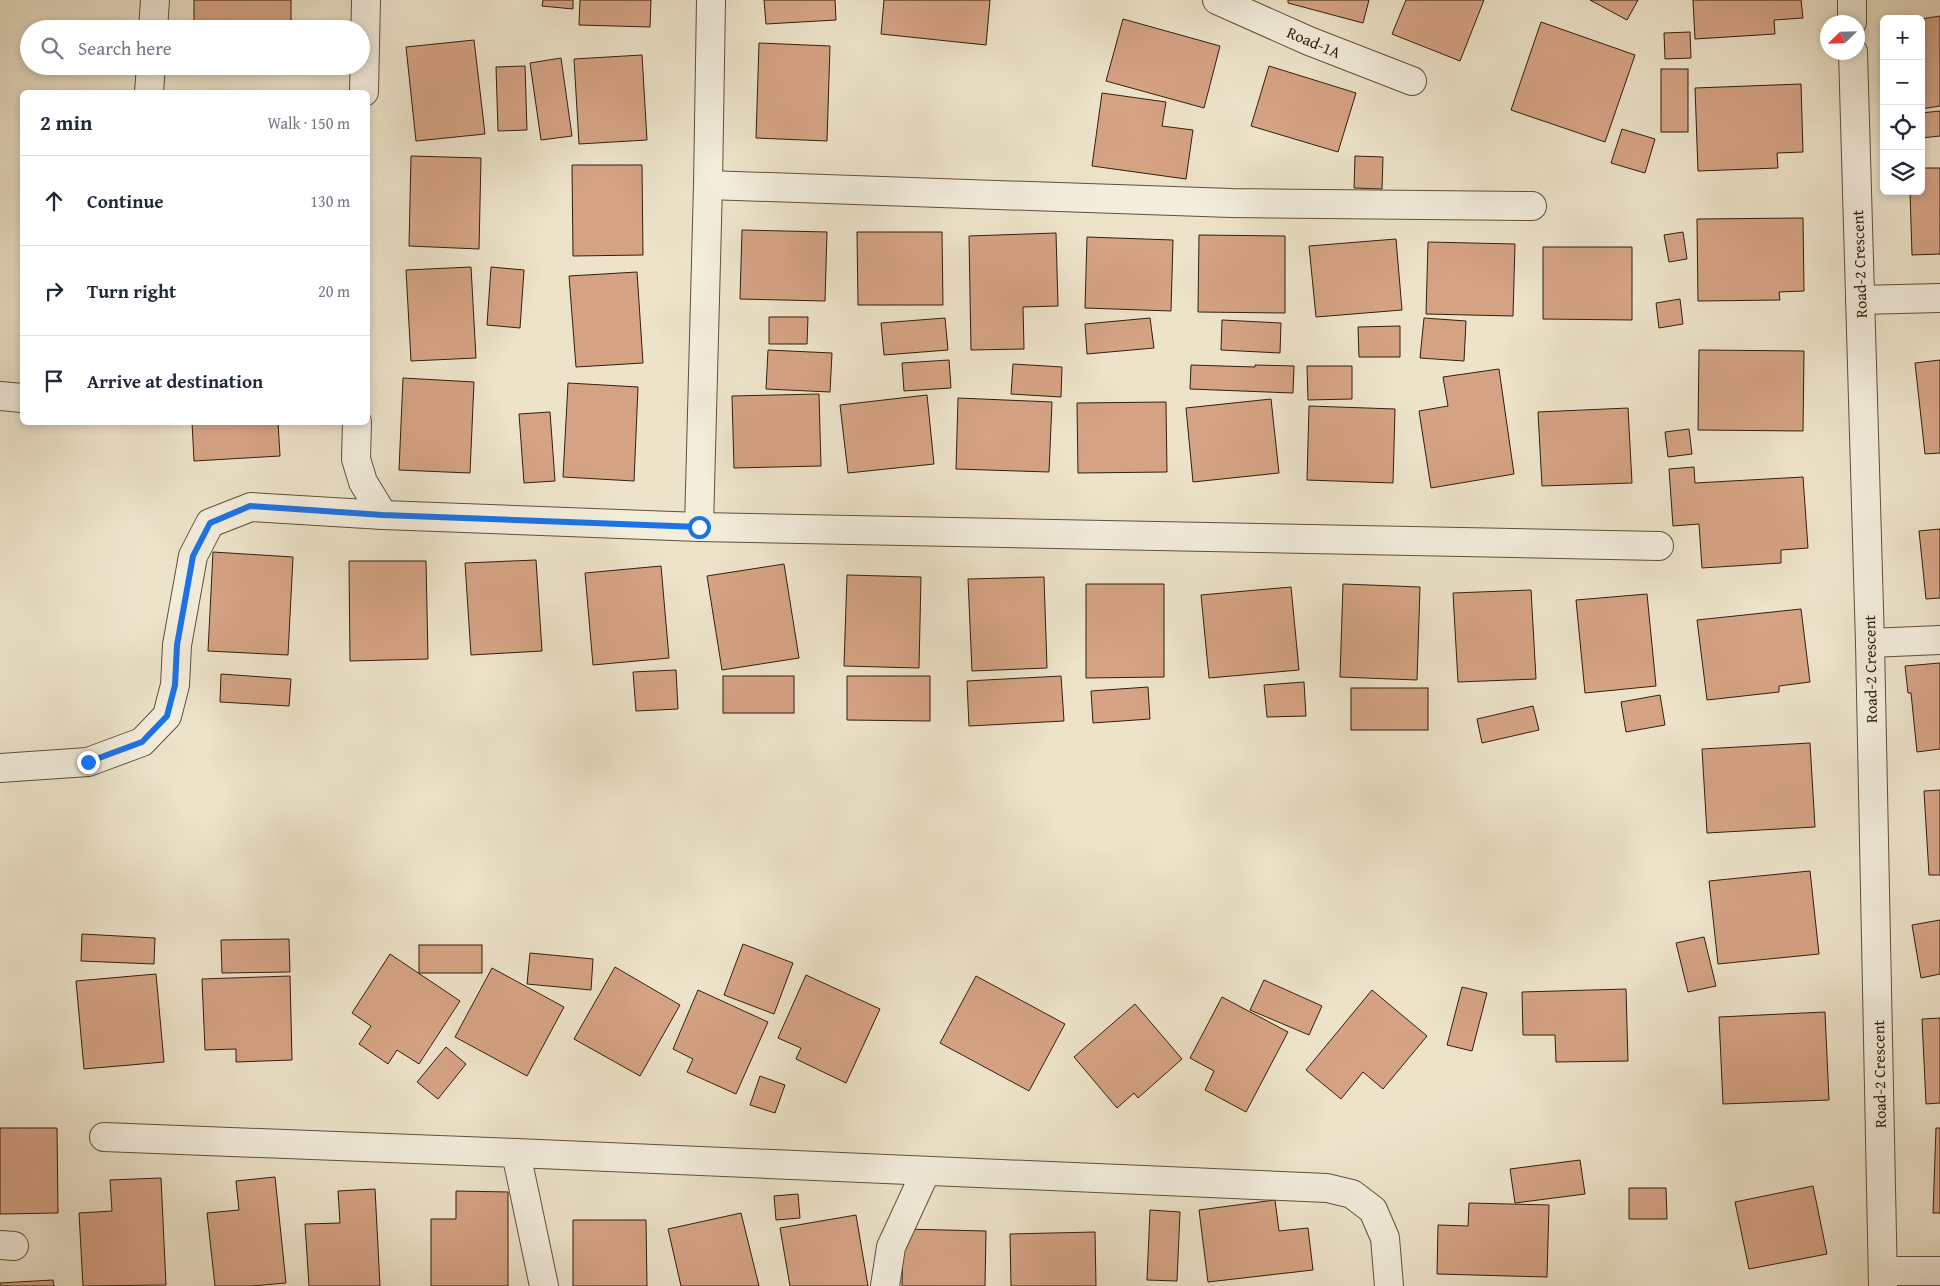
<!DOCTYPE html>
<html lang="en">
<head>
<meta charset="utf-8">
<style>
	body { margin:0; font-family:"Gentium Book Plus",serif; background:#f2f2f3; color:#1f2937 }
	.controls { position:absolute; right:15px; top:15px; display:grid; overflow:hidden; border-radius:8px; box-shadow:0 2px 8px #0003 }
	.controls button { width:45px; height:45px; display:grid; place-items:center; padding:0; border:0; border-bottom:1px solid #e0e1e3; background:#fff; color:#1f2937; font:25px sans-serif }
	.compass { position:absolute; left:1820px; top:15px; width:45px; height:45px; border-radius:50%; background:#fff; box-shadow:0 2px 8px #0003; rotate:247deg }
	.stop { position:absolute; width:15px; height:15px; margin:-11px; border:4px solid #1a73e8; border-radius:50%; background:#fff }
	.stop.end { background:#1a73e8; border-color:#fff; box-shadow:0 1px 5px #0008 }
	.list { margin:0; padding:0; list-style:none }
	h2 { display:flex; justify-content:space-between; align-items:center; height:65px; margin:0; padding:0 20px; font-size:21px }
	h2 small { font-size:16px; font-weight:400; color:#747a83 }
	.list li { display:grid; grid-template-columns:32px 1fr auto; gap:15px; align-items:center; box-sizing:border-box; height:90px; padding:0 20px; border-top:1px solid #e0e1e3 }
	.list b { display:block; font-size:19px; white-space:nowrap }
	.list em { font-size:16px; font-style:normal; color:#747a83 }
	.icon { flex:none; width:28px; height:28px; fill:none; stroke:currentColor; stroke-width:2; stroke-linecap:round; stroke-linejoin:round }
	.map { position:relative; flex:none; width:1940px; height:1286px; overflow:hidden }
	.search { position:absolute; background:#fff; box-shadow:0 2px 8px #0003; left:20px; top:20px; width:350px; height:55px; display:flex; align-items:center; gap:12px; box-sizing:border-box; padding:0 18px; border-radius:28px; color:#747a83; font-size:19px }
	.panel { position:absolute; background:#fff; box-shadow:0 2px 8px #0003; left:20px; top:90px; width:350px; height:335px; border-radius:8px }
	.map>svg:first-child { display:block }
</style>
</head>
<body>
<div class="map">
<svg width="1940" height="1286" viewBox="0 0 1940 1286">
	<rect width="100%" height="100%" fill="#ede3c9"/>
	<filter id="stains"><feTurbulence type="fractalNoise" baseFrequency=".004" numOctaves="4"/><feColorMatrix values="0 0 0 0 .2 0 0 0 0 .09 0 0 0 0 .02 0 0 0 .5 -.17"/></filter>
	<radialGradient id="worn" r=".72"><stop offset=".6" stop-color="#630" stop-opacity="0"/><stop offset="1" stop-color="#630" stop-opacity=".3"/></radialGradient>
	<g fill="#d5a384" stroke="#321f0b">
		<rect x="194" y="0" width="97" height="29"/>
		<path d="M543,0H573V9L542,6Z"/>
		<path d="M580,0H651L650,27L579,25Z"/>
		<path d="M764,0H835L836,20L766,24Z"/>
		<path d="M884,0H990L986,45L881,34Z"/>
		<path d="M1288,0H1369L1363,23L1288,3Z"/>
		<path d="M1406,0H1484L1460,61L1392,34Z"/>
		<path d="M1590,0H1638L1627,20Z"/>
		<path d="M1693,0H1801L1803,18L1774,20L1775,34L1695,39Z"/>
		<path d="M1940,16V106L1921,109V19Z"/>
		<path d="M1123,19L1220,46L1204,108L1106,81Z"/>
		<path d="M1541,22L1635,55L1605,142L1511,110Z"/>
		<path d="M1690,32L1691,58L1665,59L1664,33Z"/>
		<path d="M474,40L485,134L416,141L406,47Z"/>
		<path d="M759,43L830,46L827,141L756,138Z"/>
		<path d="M642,55L647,140L579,144L574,59Z"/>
		<path d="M561,58L572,136L541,140L530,63Z"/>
		<path d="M525,66L527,130L498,131L496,67Z"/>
		<path d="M1269,66L1356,93L1338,152L1251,126Z"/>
		<rect x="1661" y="69" width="27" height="63"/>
		<path d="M1801,84L1803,152L1777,153L1778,168L1698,171L1695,88Z"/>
		<path d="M1102,93L1166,102L1162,126L1193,130L1186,179L1092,166Z"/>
		<path d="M1940,111V136L1921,138V113Z"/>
		<path d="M1622,129L1655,139L1645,173L1611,163Z"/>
		<path d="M411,156L481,158L479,249L409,246Z"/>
		<path d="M1355,156L1383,157L1382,189L1354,188Z"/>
		<path d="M572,165H642L643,255L573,256Z"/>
		<path d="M1921,168H1940V254L1912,255L1910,191H1921Z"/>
		<path d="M1803,218L1804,291L1779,292L1780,300L1698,301L1697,219Z"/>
		<path d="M742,230L827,232L825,301L740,299Z"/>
		<path d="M857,232H942L943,305H858Z"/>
		<path d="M1683,232L1687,259L1669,262L1664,235Z"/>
		<path d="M1056,233L1058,306L1023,307L1024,349L971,350L969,236Z"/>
		<path d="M1199,235L1285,236V313L1198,312Z"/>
		<path d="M1087,237L1173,240L1171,311L1085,308Z"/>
		<path d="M1396,239L1402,310L1316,317L1309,246Z"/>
		<path d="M1428,242L1515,244L1513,316L1426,314Z"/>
		<path d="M1543,247H1632V320L1543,319Z"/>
		<path d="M471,267L476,358L411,361L406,270Z"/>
		<path d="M491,267L524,270L520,328L487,325Z"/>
		<path d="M637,272L643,363L576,367L569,276Z"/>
		<path d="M1680,299L1683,324L1659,328L1656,303Z"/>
		<path d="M769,317H808L807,344H769Z"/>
		<path d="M945,318L948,350L884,355L881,323Z"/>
		<path d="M1150,318L1154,348L1087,354L1085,324Z"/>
		<path d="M1424,318L1466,321L1464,361L1420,358Z"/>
		<path d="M1222,320L1281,323L1280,353L1221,350Z"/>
		<path d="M1400,326V357H1359L1358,327Z"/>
		<path d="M768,350L832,353L830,392L766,389Z"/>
		<path d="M1699,350L1804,351L1803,431L1698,430Z"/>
		<path d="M949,360L951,388L904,391L902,363Z"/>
		<path d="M1940,360V453L1925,454L1915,363Z"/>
		<path d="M1013,364L1062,367L1061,397L1011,394Z"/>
		<path d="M1191,365L1255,367V365L1294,366L1293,393L1190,389Z"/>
		<path d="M1307,366H1352V399L1308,400Z"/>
		<path d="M1499,369L1514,474L1431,488L1419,411L1448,406L1443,377Z"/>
		<path d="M403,378L474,382L470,473L399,470Z"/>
		<path d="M568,383L638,387L634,481L563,477Z"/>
		<path d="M819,394L821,466L734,468L732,396Z"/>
		<path d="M927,395L934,464L848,473L840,405Z"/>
		<path d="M958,398L1052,402L1049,472L956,469Z"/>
		<path d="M1271,399L1279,473L1193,482L1186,408Z"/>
		<path d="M1166,402L1167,472L1078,473L1077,403Z"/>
		<path d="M1309,406L1395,409L1393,483L1307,480Z"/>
		<path d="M1628,408L1632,483L1542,486L1538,412Z"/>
		<path d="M550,412L555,481L524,483L519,414Z"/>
		<path d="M192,422H278L280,456L194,461Z"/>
		<path d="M1689,429L1692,454L1668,457L1665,432Z"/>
		<path d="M1694,467L1695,483L1803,477L1808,548L1781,550V563L1702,568L1699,524L1673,526L1669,469Z"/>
		<path d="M1940,529V598L1926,599L1919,531Z"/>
		<path d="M213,552L293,557L288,655L208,651Z"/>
		<path d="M536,560L542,651L471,655L465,563Z"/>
		<path d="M349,561H426L428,659L350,661Z"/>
		<path d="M784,564L799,658L722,670L707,576Z"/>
		<path d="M661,566L669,658L593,665L585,573Z"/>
		<path d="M847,575L921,577L919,668L844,666Z"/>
		<path d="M1044,577L1047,668L972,671L968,579Z"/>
		<path d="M1086,584H1164V677L1086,678Z"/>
		<path d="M1343,584L1420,587L1417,680L1340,677Z"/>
		<path d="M1291,587L1299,670L1209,678L1201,595Z"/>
		<path d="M1531,590L1536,679L1458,682L1453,593Z"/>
		<path d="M1647,594L1656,686L1585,693L1576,600Z"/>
		<path d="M1801,609L1810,682L1779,686V692L1707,700L1697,620Z"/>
		<path d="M1940,663V749L1917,752L1911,693H1908L1905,666Z"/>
		<path d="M676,670L678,709L636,711L633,672Z"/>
		<path d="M221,674L291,679L289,706L220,702Z"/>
		<rect x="723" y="676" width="71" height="37"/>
		<path d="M847,676H930V721L847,720Z"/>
		<path d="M1061,676L1064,721L969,726L967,681Z"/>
		<path d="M1304,682L1306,716L1267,717L1264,685Z"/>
		<path d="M1148,687L1150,719L1093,723L1091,691Z"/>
		<rect x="1351" y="688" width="77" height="42"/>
		<path d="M1660,695L1665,725L1626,732L1621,702Z"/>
		<path d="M1533,706L1539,730L1482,743L1477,719Z"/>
		<path d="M1810,743L1815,827L1707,833L1702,749Z"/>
		<path d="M1940,790V875H1929L1924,791Z"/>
		<path d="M1810,871L1819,954L1718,964L1709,881Z"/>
		<path d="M1940,920V974L1921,978L1912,925Z"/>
		<path d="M82,934L155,938L154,964L81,961Z"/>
		<path d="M1704,937L1716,986L1688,992L1676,943Z"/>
		<path d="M289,939L290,972L222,973L221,940Z"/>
		<path d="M743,944L793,963L774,1014L724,995Z"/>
		<rect x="419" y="945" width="63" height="28"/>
		<path d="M530,953L593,959L591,990L527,984Z"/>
		<path d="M390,954L460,1001L419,1064L397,1050L388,1064L359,1044L371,1026L352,1013Z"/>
		<path d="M615,967L680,1005L640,1076L574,1039Z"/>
		<path d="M492,968L564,1007L527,1076L455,1037Z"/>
		<path d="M156,974L164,1062L84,1069L76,981Z"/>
		<path d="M806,975L880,1009L846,1083L796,1059L801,1048L778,1038Z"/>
		<path d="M290,976L292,1060L236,1062V1049L205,1050L202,979Z"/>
		<path d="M976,976L1065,1024L1029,1091L940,1043Z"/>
		<path d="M1264,980L1322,1006L1309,1035L1250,1010Z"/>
		<path d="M1462,987L1487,993L1472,1051L1447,1045Z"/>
		<path d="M1626,989L1628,1061L1556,1062L1555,1035H1523L1522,992Z"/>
		<path d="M698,990L768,1022L736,1094L687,1072L693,1059L673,1049Z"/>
		<path d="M1372,990L1427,1036L1383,1089L1363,1072L1341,1099L1306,1070Z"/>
		<path d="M1222,997L1288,1032L1246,1112L1205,1090L1214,1071L1190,1058Z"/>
		<path d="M1135,1004L1182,1059L1138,1098L1134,1093L1117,1108L1074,1057Z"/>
		<path d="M1825,1012L1829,1100L1723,1104L1719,1017Z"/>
		<path d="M1940,1018V1103L1926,1104L1922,1019Z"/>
		<path d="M446,1047L466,1064L438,1099L417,1082Z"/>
		<path d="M760,1076L785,1085L775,1113L750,1105Z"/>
		<path d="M0,1128H57L58,1213L0,1214Z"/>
		<path d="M1936,1128H1940V1213H1933Z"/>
		<path d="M1580,1160L1585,1194L1515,1203L1510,1169Z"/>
		<path d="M275,1177L286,1283L252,1286H215L207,1213L239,1210L236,1181Z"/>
		<path d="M161,1178L166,1285L83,1286L79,1213L112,1211L110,1180Z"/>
		<path d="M1813,1186L1827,1254L1749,1269L1735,1202Z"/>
		<path d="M1629,1188H1666L1667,1219H1629Z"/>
		<path d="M375,1189L380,1286H309L305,1224L340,1223L338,1191Z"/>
		<path d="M456,1191L508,1192V1286H431V1219H456Z"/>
		<path d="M798,1194L800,1218L776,1220L774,1196Z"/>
		<path d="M1275,1200L1279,1231L1308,1228L1313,1270L1208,1282L1199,1210Z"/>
		<path d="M1469,1203L1549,1205L1547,1277L1437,1274L1438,1225L1468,1226Z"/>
		<path d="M1150,1210L1180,1212L1177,1281L1147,1280Z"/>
		<path d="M741,1213L759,1286H681L668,1229Z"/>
		<path d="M856,1215L868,1286H790L780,1228Z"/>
		<path d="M573,1220H646L647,1286H573Z"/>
		<path d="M903,1229L986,1231L985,1286H902Z"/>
		<path d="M1095,1232L1096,1286H1011L1010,1234Z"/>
		<path d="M53,1280L54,1286H0V1283Z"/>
	</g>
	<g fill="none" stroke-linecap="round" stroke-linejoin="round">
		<defs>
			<g id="street">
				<path d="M1217,0L1309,41L1412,81"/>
				<path d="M1852,0V22"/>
				<path d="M153,29L155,0"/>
				<path d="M1853,52L1870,643L1883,1286"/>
				<path d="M149,92L151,66"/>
				<path d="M364,92L366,0"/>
				<path d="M708,185L1231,203L1532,206"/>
				<path d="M1860,300L1940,298"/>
				<path d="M0,396L22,398"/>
				<path d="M357,422L356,459L363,482L383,515"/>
				<path d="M699,527L708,185L711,0"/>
				<path d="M1870,643L1940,640"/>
				<path d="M0,768L88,762L142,742L167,716L175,685L177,645L193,556L210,523L251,507L383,515L699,527L1659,546"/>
				<path d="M104,1137L516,1153L1327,1188L1352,1194L1373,1210L1385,1238L1389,1286"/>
				<path d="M516,1153L544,1286"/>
				<path d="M0,1245L14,1246"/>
				<path d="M1883,1271H1940"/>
				<path d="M885,1286L891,1247L926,1171"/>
			</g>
		</defs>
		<use href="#street" stroke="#61503a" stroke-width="30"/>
		<use href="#street" stroke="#f3eddc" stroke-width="28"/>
	</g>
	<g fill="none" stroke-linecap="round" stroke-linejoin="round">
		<path stroke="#1a73e8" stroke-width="6" d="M88,762L142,742L167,716L175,685L177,645L193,556L210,523L250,506L383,515L699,527"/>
	</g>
	<g text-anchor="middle" stroke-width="4.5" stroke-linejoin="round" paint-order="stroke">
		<g font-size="16" fill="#321f0b" stroke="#f3eddc">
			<text transform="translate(1314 42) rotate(23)" y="6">Road-1A</text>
			<text transform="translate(1859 264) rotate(-92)" y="6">Road-2 Crescent</text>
			<text transform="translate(1870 669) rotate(-91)" y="6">Road-2 Crescent</text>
			<text transform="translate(1879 1074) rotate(-91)" y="6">Road-2 Crescent</text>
		</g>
	</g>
	<rect width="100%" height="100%" filter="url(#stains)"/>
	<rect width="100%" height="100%" fill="url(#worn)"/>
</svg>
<div class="controls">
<button>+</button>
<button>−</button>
<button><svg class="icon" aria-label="locate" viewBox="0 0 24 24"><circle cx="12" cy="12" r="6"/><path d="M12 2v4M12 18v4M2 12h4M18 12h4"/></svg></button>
<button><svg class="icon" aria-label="layers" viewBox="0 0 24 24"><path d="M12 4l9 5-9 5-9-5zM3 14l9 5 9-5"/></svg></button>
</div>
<svg class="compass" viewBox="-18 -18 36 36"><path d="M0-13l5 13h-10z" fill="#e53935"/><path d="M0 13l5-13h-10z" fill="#747a83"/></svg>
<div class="stop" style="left:699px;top:527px"></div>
<div class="stop end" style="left:88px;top:762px"></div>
<div class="search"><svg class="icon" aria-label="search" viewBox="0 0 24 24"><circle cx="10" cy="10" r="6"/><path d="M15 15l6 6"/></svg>Search here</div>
<section class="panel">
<h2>2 min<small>Walk · 150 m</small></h2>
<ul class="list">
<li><svg class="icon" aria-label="ahead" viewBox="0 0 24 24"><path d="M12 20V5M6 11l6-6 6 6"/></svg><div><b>Continue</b></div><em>130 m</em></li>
<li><svg class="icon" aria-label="right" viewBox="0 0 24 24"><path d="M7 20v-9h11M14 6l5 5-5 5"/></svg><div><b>Turn right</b></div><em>20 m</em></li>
<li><svg class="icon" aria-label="arrive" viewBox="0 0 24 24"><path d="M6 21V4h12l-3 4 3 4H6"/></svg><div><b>Arrive at destination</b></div></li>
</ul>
</section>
</div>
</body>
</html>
